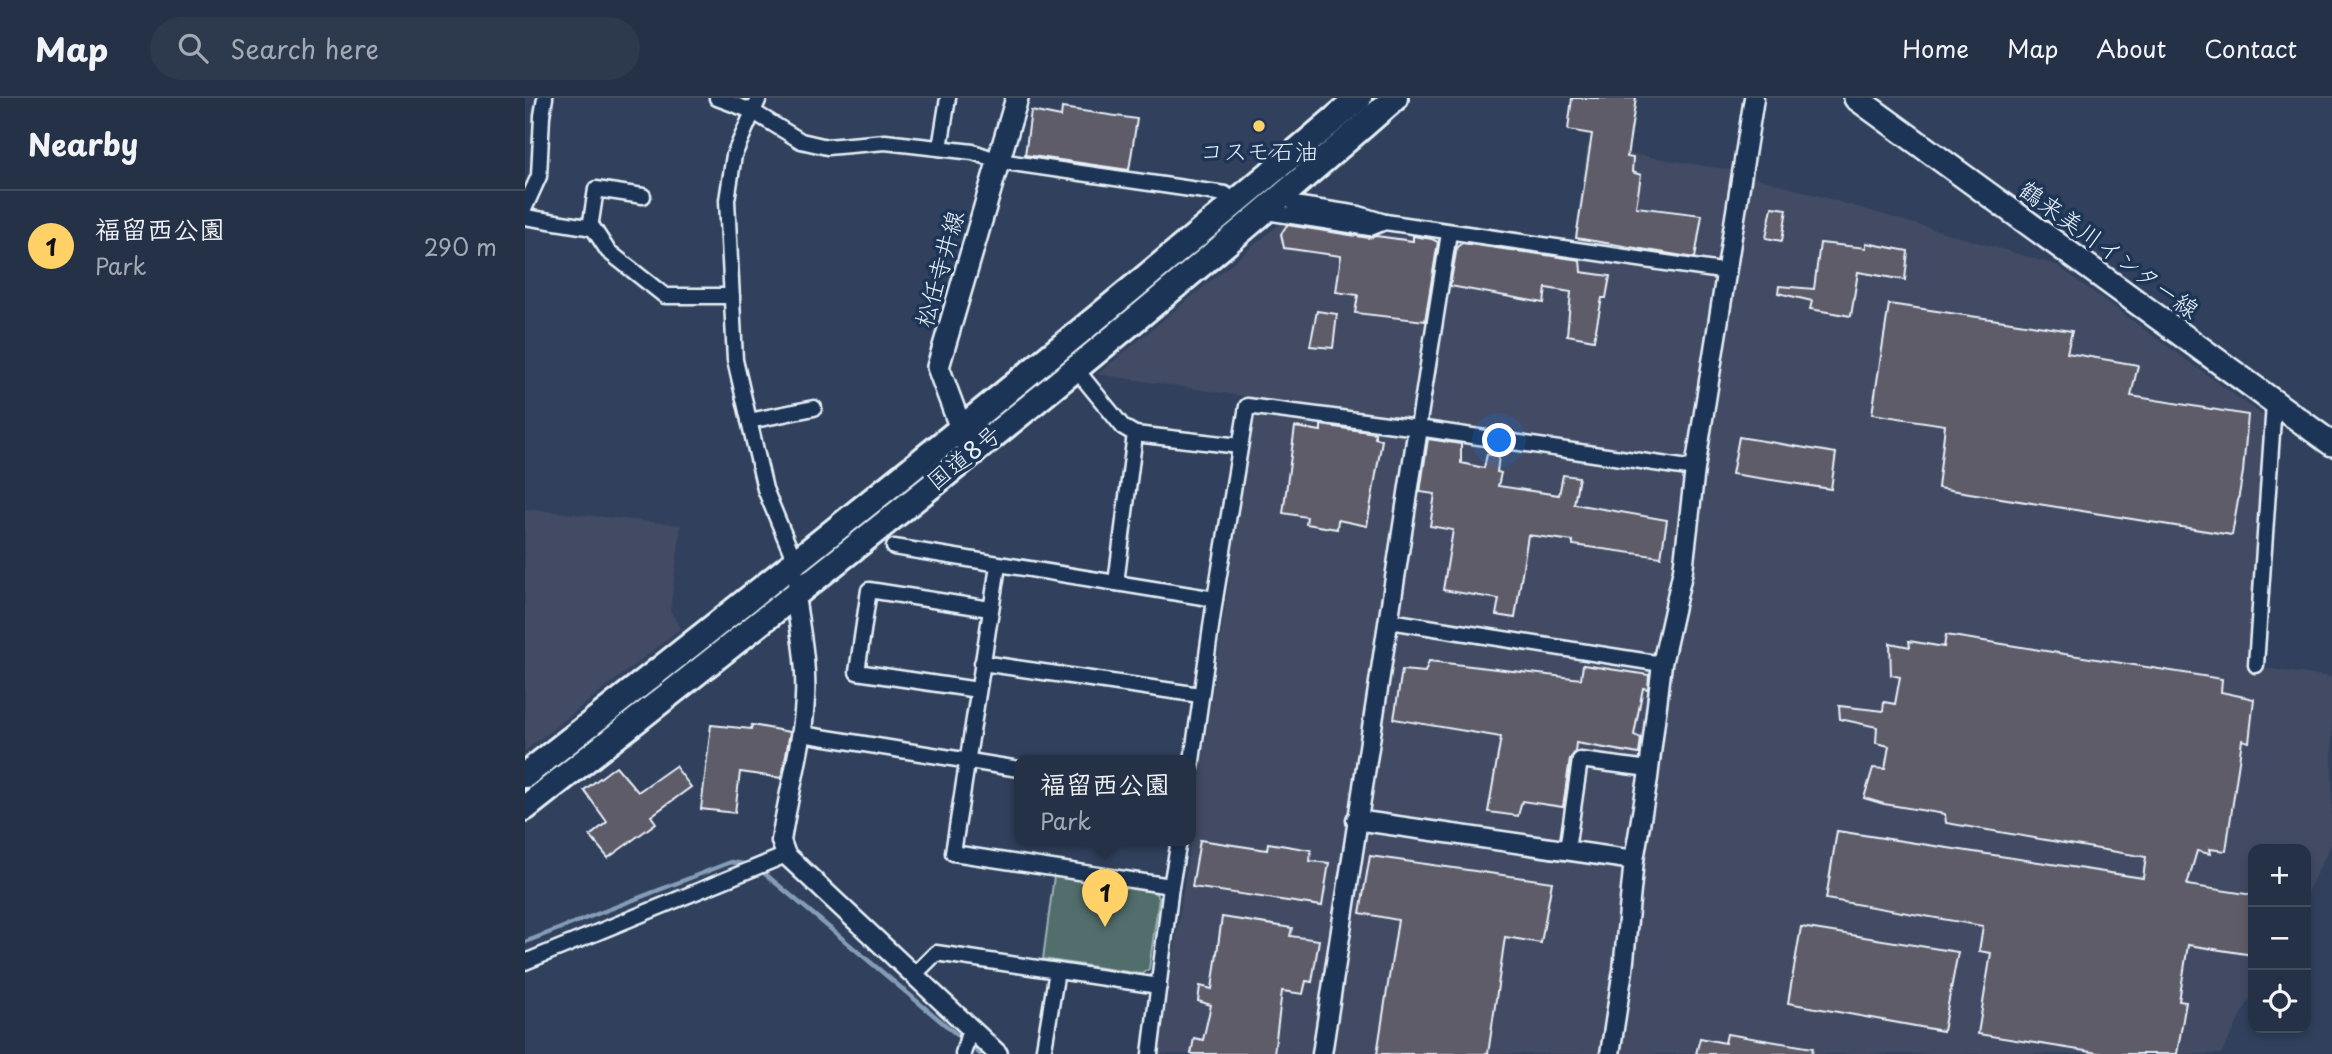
<!DOCTYPE html>
<html lang="en">
<head>
<meta charset="utf-8">
<style>
	body { margin:0; font-family:"Playpen Sans","Klee One",sans-serif; background:#2d394d; color:#f1f3f6 }
	.controls { position:absolute; right:21px; bottom:21px; display:grid; overflow:hidden; border-radius:14px; box-shadow:0 4px 10px #0003 }
	.controls button { width:63px; height:63px; display:grid; place-items:center; padding:0; border:0; border-bottom:2px solid #424c5f; background:#253146; color:#f1f3f6; font:35px sans-serif }
	.you { position:absolute; left:975px; top:343px; width:24px; height:24px; margin:-18px; border:5px solid #fff; border-radius:50%; background:#1a73e8; box-shadow:0 0 0 10px #1a73e833 }
	.badge { display:grid; place-items:center; width:46px; height:46px; border-radius:50%; background:#ffd166; color:#111; font-size:23px; font-weight:700 }
	.pin { position:absolute; translate:-50% -58px; filter:drop-shadow(0 2px 4px #0008) }
	.pin::after { content:''; position:absolute; top:37px; width:24px; height:21px; background:inherit; clip-path:polygon(0 0,100% 0,50% 100%) }
	.popup { position:absolute; left:489px; top:657px; width:182px; height:91px; box-sizing:border-box; display:grid; place-content:center; border-radius:14px; background:#253146; filter:drop-shadow(0 2px 5px #0005); font-size:23px; white-space:nowrap; color:#a3a9b3 }
	.popup b { font-size:26px; color:#f1f3f6 }
	.popup::after { content:''; position:absolute; left:50%; top:100%; margin-left:-14px; border:14px solid transparent; border-top-color:#253146 }
	.list { margin:0; padding:0; list-style:none }
	h2 { display:flex; justify-content:space-between; align-items:center; height:91px; margin:0; padding:0 28px; font-size:30px }
	h2 small { font-size:23px; font-weight:400; color:#a3a9b3 }
	.list li { display:grid; grid-template-columns:46px 1fr auto; gap:21px; align-items:center; box-sizing:border-box; height:112px; padding:0 28px; border-top:2px solid #424c5f }
	.list b { display:block; font-size:26px; white-space:nowrap }
	.list p { margin:0; font-size:23px; white-space:nowrap; color:#a3a9b3 }
	.list em { font-size:23px; font-style:normal; color:#a3a9b3 }
	.icon { flex:none; width:38px; height:38px; fill:none; stroke:currentColor; stroke-width:2; stroke-linecap:round; stroke-linejoin:round }
	.map { position:relative; flex:none; width:1807px; height:956px; overflow:hidden }
	header { display:flex; align-items:center; gap:42px; box-sizing:border-box; height:98px; padding:0 35px; background:#253146; border-bottom:2px solid #424c5f }
	header strong { font-size:33px }
	nav { display:flex; gap:38px; margin-inline-start:auto; font-size:24px }
	.search { width:490px; height:63px; background:#2d394d; display:flex; align-items:center; gap:18px; box-sizing:border-box; padding:0 24px; border-radius:38px; color:#a3a9b3; font-size:26px }
	main { display:flex }
	aside { flex:1; background:#253146 }
	.map>svg:first-child { display:block }
</style>
</head>
<body>
<header>
<strong>Map</strong>
<div class="search"><svg class="icon" aria-label="search" viewBox="0 0 24 24"><circle cx="10" cy="10" r="6"/><path d="M15 15l6 6"/></svg>Search here</div>
<nav><a>Home</a><a>Map</a><a>About</a><a>Contact</a></nav>
</header>
<main>
<aside>
<h2>Nearby<small></small></h2>
<ul class="list">
<li><span class="badge">1</span><div><b>福留西公園</b><p>Park</p></div><em>290 m</em></li>
</ul>
</aside>
<div class="map">
<svg width="1807" height="956" viewBox="0 0 1807 956">
	<rect width="100%" height="100%" fill="#31415d"/>
	<filter id="ink" filterUnits="userSpaceOnUse"><feTurbulence type="fractalNoise" baseFrequency=".0143" numOctaves="2"/><feDisplacementMap in="SourceGraphic" scale="14" xChannelSelector="R" yChannelSelector="G"/><feConvolveMatrix kernelMatrix="1 2 1 2 8 2 1 2 1" color-interpolation-filters="sRGB"/></filter>
	<g filter="url(#ink)">
		<g fill="#424c64">
			<path d="M1062,49L1205,72L1531,167L1741,320L1728,569L1807,579V745L1781,796V751H1728V895L1696,956H634L731,300L573,276L756,125L1048,155Z"/>
			<path d="M0,411L156,427L145,513L156,530L0,653Z"/>
		</g>
		<path fill="#516e6c" stroke="#9cb0b2" stroke-width="2" d="M529,778L628,792L634,800L624,871L616,876L518,861Z"/>
		<g fill="none" stroke-linecap="round" stroke-linejoin="round">
			<g stroke="#869db6" stroke-width="4.5">
				<path d="M233,770L455,956"/>
				<path d="M0,844L206,764L225,767"/>
			</g>
		</g>
		<g fill="#5f5c6b" stroke="#e8f1f8" stroke-width="2">
			<path d="M1047,0H1111L1102,59L1108,60L1107,74L1116,77L1111,109L1177,117L1170,160L1051,140L1067,36L1043,32Z"/>
			<path d="M537,10L612,21L604,72L500,57L506,13L536,19Z"/>
			<path d="M1247,109L1262,111L1257,143L1241,140Z"/>
			<path d="M762,127L844,140L851,138L888,143V138L907,141L913,144L900,223L830,215L833,197L811,194L816,158L759,150L756,136Z"/>
			<path d="M937,145L1055,162L1056,174L1085,178L1081,200H1077L1069,242L1042,237L1046,194L1021,190L1019,205L925,188L932,149Z"/>
			<path d="M1295,145L1341,150V145L1383,153L1380,182L1333,174L1326,218L1285,211L1287,203L1253,195L1254,188L1289,191Z"/>
			<path d="M1364,206L1547,233L1542,255L1613,267L1606,298L1723,317L1718,374L1707,437L1413,390L1420,327L1347,316Z"/>
			<path d="M792,213L812,216L808,250L785,248Z"/>
			<path d="M796,327L850,335V340L857,342L842,428L813,422L812,431L781,426L782,419L758,415L770,329L796,333Z"/>
			<path d="M1214,339L1311,355L1306,391L1207,376Z"/>
			<path d="M903,341L936,346V365L959,370L962,356L974,358L972,374L976,375L973,388L1034,397L1038,377L1054,379L1049,406L1142,422L1136,459L1048,447V443L1003,437L990,520L971,517L974,501L918,492L928,432L905,428L910,396L895,394Z"/>
			<path d="M1421,537L1697,581L1696,594L1729,601L1724,644L1717,642L1701,753L1684,751L1685,756L1672,753L1662,787L1728,797V857L1663,847L1654,903L1661,904L1652,956H1579L1453,936L1466,855L1454,853L1458,828L1301,801L1312,733L1618,780L1621,759L1421,725L1420,716L1359,706L1339,700L1348,670L1360,671L1364,648L1351,645L1352,629L1315,621L1314,608L1358,613L1359,604L1370,606L1375,579L1366,577L1365,545L1385,549L1384,543L1419,549Z"/>
			<path d="M904,563L1056,581L1058,567L1124,577L1123,591L1118,590L1109,637L1116,640L1114,656L1051,645L1050,654L1045,661L1038,709L997,703L993,718L963,714L976,639L869,621L877,572L900,574Z"/>
			<path d="M186,627L226,631L227,627L265,634L257,680L215,674L210,715L176,711Z"/>
			<path d="M91,668L113,694L150,668L166,689L126,718L131,725L83,760L65,738L82,724L59,692Z"/>
			<path d="M675,742L742,752L743,745L786,752L785,763L804,765L797,808L667,789Z"/>
			<path d="M845,758L1027,784L1016,845L980,839L963,956H852L873,822L835,815Z"/>
			<path d="M697,819L767,830L765,838L794,842L787,884L781,883L778,896L757,893L749,956H666L669,940L678,942L686,907L673,903L675,888L687,891Z"/>
			<path d="M1276,829L1433,854L1418,933L1263,905Z"/>
			<path d="M1202,936L1288,950L1287,956H1171L1175,940L1200,945Z"/>
		</g>
		<g fill="none" stroke-linecap="round" stroke-linejoin="round">
			<defs>
				<g id="minor">
					<path d="M192,0L227,13L276,43L302,49L360,44L448,54L474,63L700,96"/>
					<path d="M234,0L209,57L202,102L210,262L240,391L271,466L270,498"/>
					<path d="M415,50L423,0"/>
					<path d="M769,106L834,116L860,124"/>
					<path d="M0,109L14,78L17,18L20,0"/>
					<path d="M741,114L845,130L860,124L1203,174"/>
					<path d="M0,119L68,130L83,153L140,198H207"/>
					<path d="M65,130L71,91L118,98"/>
					<path d="M550,270L598,329L610,336L715,348"/>
					<path d="M224,323L289,310"/>
					<path d="M893,330L924,135"/>
					<path d="M369,449L690,501"/>
					<path d="M473,468L428,755L646,788"/>
					<path d="M591,485L610,336"/>
					<path d="M865,523L1137,566"/>
					<path d="M457,565L675,597"/>
					<path d="M1731,567L1749,306"/>
					<path d="M453,592L332,574L344,492L465,511"/>
					<path d="M277,636L494,671"/>
					<path d="M666,670L690,501L722,308L893,330L1170,371"/>
					<path d="M1042,752L1055,662L1124,671"/>
					<path d="M0,864L261,757"/>
					<path d="M388,878L411,855L634,888"/>
					<path d="M438,956L445,930"/>
					<path d="M518,956L532,873"/>
					<path d="M625,956L646,788L654,743"/>
				</g>
				<g id="tertiary">
					<path d="M270,498C275,532 282,565 280,600C278,648 263,695 256,743L261,757L473,956"/>
					<path d="M831,722L1109,762"/>
					<path d="M797,956C828,747 862,539 893,330"/>
					<path d="M1085,956L1098,872L1109,762L1123,680L1137,566L1158,472L1170,371L1229,0"/>
				</g>
				<path id="secondary" d="M441,344L413,269L492,0"/>
				<path id="primary" d="M1331,0L1807,346"/>
				<g id="trunk">
					<path d="M0,677C282,457 561,233 834,0"/>
					<path d="M0,710C294,479 589,247 870,0"/>
				</g>
			</defs>
			<use href="#minor" stroke="#e8f1f8" stroke-width="19"/>
			<use href="#tertiary" stroke="#e8f1f8" stroke-width="23"/>
			<use href="#secondary" stroke="#e8f1f8" stroke-width="26"/>
			<use href="#primary" stroke="#e8f1f8" stroke-width="28"/>
			<use href="#trunk" stroke="#e8f1f8" stroke-width="30"/>
			<use href="#minor" stroke="#1d3557" stroke-width="14"/>
			<use href="#tertiary" stroke="#1d3557" stroke-width="18"/>
			<use href="#secondary" stroke="#1d3557" stroke-width="21"/>
			<use href="#primary" stroke="#1d3557" stroke-width="23"/>
			<use href="#trunk" stroke="#1d3557" stroke-width="24"/>
		</g>
	</g>
	<circle fill="#ffd166" stroke="#1d3557" stroke-width="2.5" cx="734" cy="28" r="7"/>
	<g text-anchor="middle" stroke-width="7" stroke-linejoin="round" paint-order="stroke">
		<g font-size="24" fill="#e8f1f8" stroke="#1d3557">
			<text x="734" y="62">コスモ石油</text>
		</g>
		<g font-size="24" fill="#e8f1f8" stroke="#1d3557">
			<text transform="translate(1584 152) rotate(36)" y="8">鶴来美川インター線</text>
			<text transform="translate(415 171) rotate(-74)" y="8">松任寺井線</text>
			<text transform="translate(439 360) rotate(-39)" y="8">国道8号</text>
		</g>
	</g>
</svg>
<div class="controls">
<button>+</button>
<button>−</button>
<button><svg class="icon" aria-label="locate" viewBox="0 0 24 24"><circle cx="12" cy="12" r="6"/><path d="M12 2v4M12 18v4M2 12h4M18 12h4"/></svg></button>
</div>
<div class="you"></div>
<div class="pin badge" style="left:580px;top:829px">1</div>
<div class="popup"><b>福留西公園</b>Park</div>
</div>
</main>
</body>
</html>
